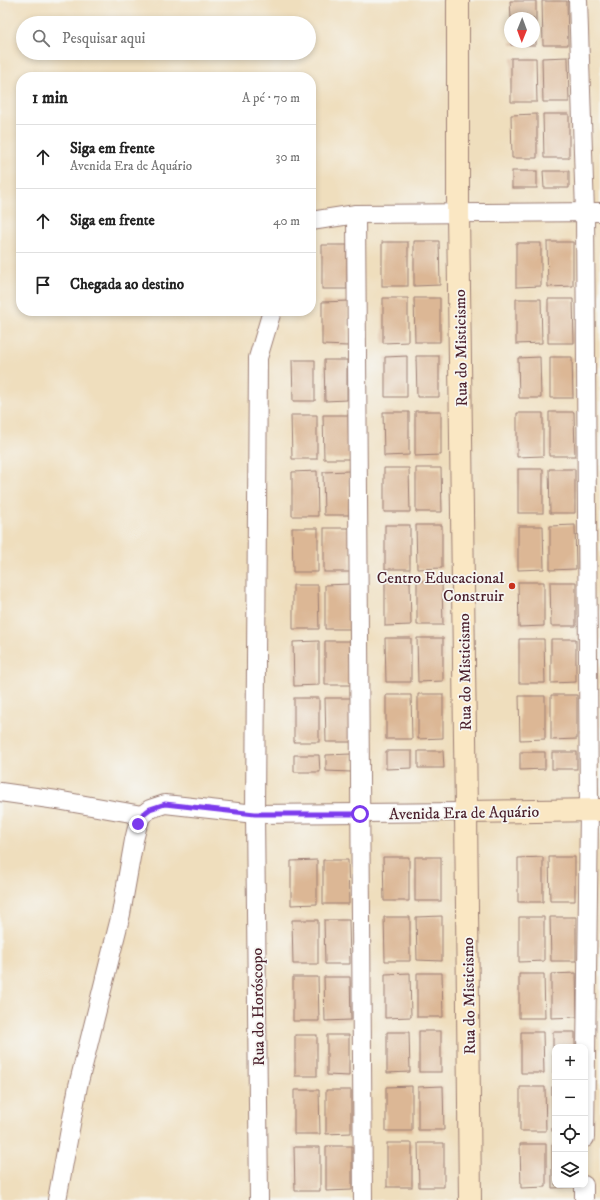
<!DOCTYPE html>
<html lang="pt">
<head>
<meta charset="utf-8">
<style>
	body { margin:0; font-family:"IM FELL DW Pica",serif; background:#f2f2f2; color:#222 }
	.controls { position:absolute; right:12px; bottom:12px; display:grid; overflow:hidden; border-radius:8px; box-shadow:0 2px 6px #0003 }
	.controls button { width:36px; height:36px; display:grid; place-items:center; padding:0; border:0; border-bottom:1px solid #e0e0e0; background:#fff; color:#222; font:20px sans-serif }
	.compass { position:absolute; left:504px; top:12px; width:36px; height:36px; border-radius:50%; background:#fff; box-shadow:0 2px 6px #0003; rotate:181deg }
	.stop { position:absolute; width:12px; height:12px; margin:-9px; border:3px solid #7c3aed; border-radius:50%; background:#fff }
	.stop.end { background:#7c3aed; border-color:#fff; box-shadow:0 1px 4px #0008 }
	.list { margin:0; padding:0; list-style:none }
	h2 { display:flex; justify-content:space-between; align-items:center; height:52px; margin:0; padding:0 16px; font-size:17px }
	h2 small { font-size:13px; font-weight:400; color:#767676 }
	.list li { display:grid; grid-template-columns:26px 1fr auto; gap:12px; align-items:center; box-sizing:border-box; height:64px; padding:0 16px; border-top:1px solid #e0e0e0 }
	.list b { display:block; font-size:15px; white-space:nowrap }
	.list p { margin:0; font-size:13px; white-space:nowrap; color:#767676 }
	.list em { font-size:13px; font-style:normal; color:#767676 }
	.icon { flex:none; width:22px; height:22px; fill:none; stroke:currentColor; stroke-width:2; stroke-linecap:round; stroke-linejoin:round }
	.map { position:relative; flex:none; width:600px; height:1200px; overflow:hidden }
	.search { position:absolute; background:#fff; box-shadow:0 2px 6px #0003; left:16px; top:16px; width:300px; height:44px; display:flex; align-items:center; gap:10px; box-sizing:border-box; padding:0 14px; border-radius:22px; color:#767676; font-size:15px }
	.panel { position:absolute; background:#fff; box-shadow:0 2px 6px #0003; left:16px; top:72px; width:300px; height:244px; border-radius:16px }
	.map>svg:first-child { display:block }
</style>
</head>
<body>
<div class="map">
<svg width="600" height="1200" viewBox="0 0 600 1200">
	<rect width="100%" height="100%" fill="#f6f6f2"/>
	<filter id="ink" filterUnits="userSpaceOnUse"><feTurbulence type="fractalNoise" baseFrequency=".025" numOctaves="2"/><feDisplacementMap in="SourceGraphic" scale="8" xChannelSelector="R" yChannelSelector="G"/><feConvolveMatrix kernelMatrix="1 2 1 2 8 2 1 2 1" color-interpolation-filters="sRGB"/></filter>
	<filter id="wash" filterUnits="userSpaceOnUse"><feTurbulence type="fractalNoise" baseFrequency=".012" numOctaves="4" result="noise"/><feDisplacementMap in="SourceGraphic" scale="16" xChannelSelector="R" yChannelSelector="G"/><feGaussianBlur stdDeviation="0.9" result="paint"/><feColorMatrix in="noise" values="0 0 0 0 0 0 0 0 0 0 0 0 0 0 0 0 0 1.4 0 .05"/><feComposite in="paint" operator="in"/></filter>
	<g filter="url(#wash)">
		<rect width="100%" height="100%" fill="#efdebd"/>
		<g id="blocks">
			<g fill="#dcb795">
				<path d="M510,1H536V45H511V42H534V18H511Z"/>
				<path d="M542,1H567L568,45H543Z"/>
				<path d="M568,57L569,102H543L542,58Z"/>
				<path d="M511,58H536L537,102H511Z"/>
				<path d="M537,114V158H512L511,115Z"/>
				<path d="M543,114H569V158H544Z"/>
				<rect x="512" y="171" width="25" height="17"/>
				<path d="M543,171H569V188H544Z"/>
				<path d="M414,241H439L440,285L414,286Z"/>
				<rect x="382" y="242" width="26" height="44"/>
				<path d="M547,242H573V286L548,287Z"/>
				<path d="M516,243H541V286L516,287Z"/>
				<rect x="322" y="245" width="25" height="44"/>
				<path d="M383,298H408V342L383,343Z"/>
				<path d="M414,298H440V342H415Z"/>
				<path d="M516,299H541L542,343L516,344Z"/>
				<path d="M548,299H573L574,343H548Z"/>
				<path d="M348,301V346L322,345V302Z"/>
				<path d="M407,356V397H385V357Z"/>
				<path d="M416,356H439V397H417Z"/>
				<path d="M540,357L541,398H519L518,358Z"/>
				<path d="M550,357H572L573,398H550Z"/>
				<path d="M292,360H315V401H293Z"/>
				<path d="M324,360H347V400L325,401Z"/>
				<path d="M415,411H441V455L415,456Z"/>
				<path d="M383,412H409V455L384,456Z"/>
				<path d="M549,412H574L575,456H549Z"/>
				<path d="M517,413H543V456L517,457Z"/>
				<path d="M291,415H317V459H292Z"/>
				<path d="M323,415H348L349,459H324Z"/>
				<path d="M384,468H409L410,512H384Z"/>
				<path d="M416,468H441L442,512H416Z"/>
				<rect x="518" y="469" width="25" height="44"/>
				<path d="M549,469H575V513H550Z"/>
				<path d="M317,471L318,516H292V472Z"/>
				<path d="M349,471V515H324L323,472Z"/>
				<rect x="385" y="525" width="25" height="44"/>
				<path d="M416,525H442V568L417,569Z"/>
				<path d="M575,525L576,569L550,570V526Z"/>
				<path d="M518,526H543L544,569L518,570Z"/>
				<path d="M292,528H318V572H293Z"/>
				<rect x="324" y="528" width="26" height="44"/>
				<path d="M385,581H410L411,625L385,626Z"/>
				<path d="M417,581H442L443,625H417Z"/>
				<path d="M518,582H544V626L519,627Z"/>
				<path d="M550,582H576V626H551Z"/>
				<path d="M350,584V629H325V585Z"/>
				<path d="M293,585H318L319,629H293Z"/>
				<path d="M385,638H411V682H386Z"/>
				<path d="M417,638H443V681L418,682Z"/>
				<path d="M519,639H544L545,683H519Z"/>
				<path d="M551,639H576V682L551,683Z"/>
				<path d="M319,641V685L294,686L293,642Z"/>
				<path d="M325,641H350L351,685H325Z"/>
				<path d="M418,694H443V738L418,739Z"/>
				<path d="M386,695H411L412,739H386Z"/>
				<path d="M551,695H577V739L551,740Z"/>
				<path d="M519,696H545V739L520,740Z"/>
				<rect x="294" y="698" width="25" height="44"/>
				<path d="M325,698H351V742H326Z"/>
				<path d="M386,751H412V768L386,769Z"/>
				<path d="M418,751H443L444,768H418Z"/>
				<path d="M520,752H545V769L520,770Z"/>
				<rect x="552" y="752" width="25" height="17"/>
				<path d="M351,754V772L326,771V755Z"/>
				<path d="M294,755H319L320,772H294Z"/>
				<path d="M383,857H409V901H384Z"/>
				<rect x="415" y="857" width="26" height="44"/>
				<path d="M543,857V902H518V858Z"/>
				<path d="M549,857H575V901H550Z"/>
				<path d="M317,860V904L291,905V861Z"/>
				<path d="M323,860H348L349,904H323Z"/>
				<path d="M442,916V961L417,960L416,917Z"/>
				<path d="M384,917H410V961H385Z"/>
				<path d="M519,917H544V961L519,962Z"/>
				<path d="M550,917H576V961H551Z"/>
				<path d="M292,920H318V964H293Z"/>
				<path d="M324,920H349L350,964H325Z"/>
				<path d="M410,973L411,1017L385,1018V974Z"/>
				<path d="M417,973H442L443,1017H417Z"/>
				<path d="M576,973L577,1017L551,1018V974Z"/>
				<path d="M519,974H544L545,1018H519Z"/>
				<path d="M293,977H318L319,1021H293Z"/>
				<path d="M324,977H350L351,1020L325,1021Z"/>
				<rect x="419" y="1031" width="22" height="41"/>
				<path d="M387,1032H409L410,1072L387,1073Z"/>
				<path d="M521,1032H543L544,1073H521Z"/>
				<path d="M553,1032H575V1047H555V1073H553Z"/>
				<rect x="295" y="1035" width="22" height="41"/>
				<path d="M327,1035H349V1076L327,1075Z"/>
				<path d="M412,1086V1131H386V1087Z"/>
				<path d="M443,1086L444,1130H418V1087Z"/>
				<path d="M520,1087H545L546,1131H520Z"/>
				<rect x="552" y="1087" width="3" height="44"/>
				<path d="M294,1090H319L320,1134H294Z"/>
				<path d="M326,1090H351V1133L326,1134Z"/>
				<rect x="387" y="1143" width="25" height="44"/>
				<path d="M418,1143H444V1187H419Z"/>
				<path d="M520,1144H546V1187L521,1188Z"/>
				<path d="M552,1144H555V1185H578V1187L552,1188Z"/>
				<path d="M326,1146H352V1190L326,1191Z"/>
				<path d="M294,1147H320V1191H295Z"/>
			</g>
		</g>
	</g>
	<g filter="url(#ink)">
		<use href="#blocks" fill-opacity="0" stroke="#9c7e74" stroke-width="1"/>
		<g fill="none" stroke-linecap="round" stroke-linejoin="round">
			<defs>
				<g id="street">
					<path d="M578,0L585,212L589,810L585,1138"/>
					<path d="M356,214L363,1200"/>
					<path d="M311,221L356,214L600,212"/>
					<path d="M0,792L57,800L142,815"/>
					<path d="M57,1200L78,1086L121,914L134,840L138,824L142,815L150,809L165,804L255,814L466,812"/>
					<path d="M259,1200L255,814L258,358L272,311"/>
					<path d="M584,1200V1185"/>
				</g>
				<g id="secondary">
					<path d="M458,0V213L466,812L470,1200"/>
					<path d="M466,812L600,810"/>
				</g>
			</defs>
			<use href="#street" stroke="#9c7e74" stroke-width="20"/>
			<use href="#secondary" stroke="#9c7e74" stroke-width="24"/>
			<use href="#street" stroke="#fff" stroke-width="18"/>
			<use href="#secondary" stroke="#fae7c3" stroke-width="22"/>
		</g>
	</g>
	<g fill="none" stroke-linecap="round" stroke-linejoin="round" filter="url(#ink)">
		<path stroke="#7c3aed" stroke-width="5" d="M138,824L142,815L150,809L165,804L255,814H360"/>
	</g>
	<circle fill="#c8321e" stroke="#f6f6f2" stroke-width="1.5" cx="512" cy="586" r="4"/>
	<g text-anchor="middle" stroke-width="3.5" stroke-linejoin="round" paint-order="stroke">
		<g font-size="16" fill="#4a1f2b" stroke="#f6f6f2">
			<text transform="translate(460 348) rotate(-91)" y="6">Rua do Misticismo</text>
			<text transform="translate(464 672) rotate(-91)" y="6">Rua do Misticismo</text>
			<text transform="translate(464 812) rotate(-1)" y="6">Avenida Era de Aquário</text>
			<text transform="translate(468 996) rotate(-91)" y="6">Rua do Misticismo</text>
			<text transform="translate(257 1007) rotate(-91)" y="6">Rua do Horóscopo</text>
		</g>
		<g font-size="16" fill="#4a1f2b" stroke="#f6f6f2" text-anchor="end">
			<text x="504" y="583">Centro Educacional<tspan x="504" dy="18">Construir</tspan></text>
		</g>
	</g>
</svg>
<div class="controls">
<button>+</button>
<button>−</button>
<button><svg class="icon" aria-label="locate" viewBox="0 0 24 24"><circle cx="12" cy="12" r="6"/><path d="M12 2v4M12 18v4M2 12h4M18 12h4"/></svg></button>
<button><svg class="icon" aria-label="layers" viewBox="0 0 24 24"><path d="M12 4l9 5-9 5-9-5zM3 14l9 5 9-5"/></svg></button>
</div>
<svg class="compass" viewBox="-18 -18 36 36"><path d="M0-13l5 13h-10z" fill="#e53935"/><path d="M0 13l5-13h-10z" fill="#767676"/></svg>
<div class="stop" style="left:360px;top:814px"></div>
<div class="stop end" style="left:138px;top:824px"></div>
<div class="search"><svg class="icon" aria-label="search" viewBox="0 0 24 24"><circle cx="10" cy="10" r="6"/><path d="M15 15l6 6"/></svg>Pesquisar aqui</div>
<section class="panel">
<h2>1 min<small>A pé · 70 m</small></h2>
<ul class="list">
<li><svg class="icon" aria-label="ahead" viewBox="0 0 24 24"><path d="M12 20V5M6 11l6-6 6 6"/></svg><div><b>Siga em frente</b><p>Avenida Era de Aquário</p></div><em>30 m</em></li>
<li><svg class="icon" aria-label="ahead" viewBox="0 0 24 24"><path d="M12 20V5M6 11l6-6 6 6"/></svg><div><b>Siga em frente</b></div><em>40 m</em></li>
<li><svg class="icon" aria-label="arrive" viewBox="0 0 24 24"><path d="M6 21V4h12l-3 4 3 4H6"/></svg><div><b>Chegada ao destino</b></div></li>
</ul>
</section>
</div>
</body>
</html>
